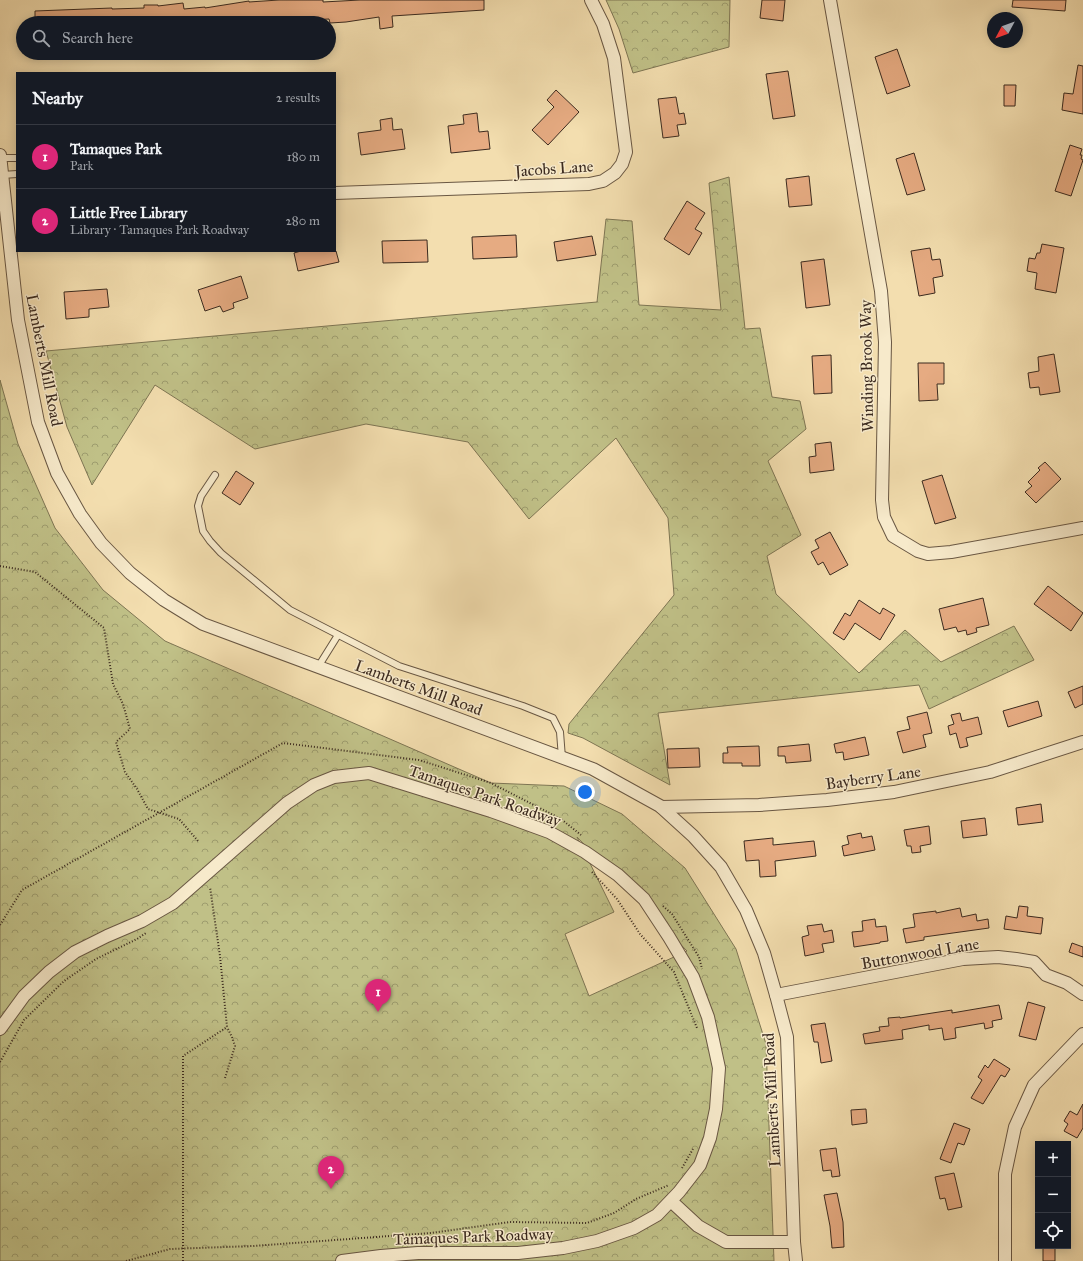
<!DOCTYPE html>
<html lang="en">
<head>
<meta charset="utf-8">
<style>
	body { margin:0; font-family:"IM FELL Great Primer",serif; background:#242831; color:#f1f3f6 }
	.controls { position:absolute; right:12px; bottom:12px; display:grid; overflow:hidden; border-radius:0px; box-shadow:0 2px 10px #0003 }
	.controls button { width:36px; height:36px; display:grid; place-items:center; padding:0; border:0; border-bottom:1px solid #363941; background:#171b24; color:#f1f3f6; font:20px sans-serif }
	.compass { position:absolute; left:987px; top:12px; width:36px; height:36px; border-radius:50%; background:#171b24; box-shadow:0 2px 10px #0003; rotate:229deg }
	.you { position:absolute; left:585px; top:792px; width:14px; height:14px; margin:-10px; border:3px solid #fff; border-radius:50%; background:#1a73e8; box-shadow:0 0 0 6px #1a73e833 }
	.badge { display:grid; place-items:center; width:26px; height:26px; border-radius:50%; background:#db2777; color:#fff; font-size:13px; font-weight:700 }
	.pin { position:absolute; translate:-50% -33px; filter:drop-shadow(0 1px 2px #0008) }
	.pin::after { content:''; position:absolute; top:21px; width:14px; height:12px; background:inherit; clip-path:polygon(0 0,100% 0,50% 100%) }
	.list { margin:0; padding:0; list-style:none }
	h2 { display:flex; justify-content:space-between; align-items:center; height:52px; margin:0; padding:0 16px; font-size:17px }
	h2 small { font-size:13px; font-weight:400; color:#9ea1a6 }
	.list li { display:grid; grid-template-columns:26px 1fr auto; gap:12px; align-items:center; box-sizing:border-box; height:64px; padding:0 16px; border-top:1px solid #363941 }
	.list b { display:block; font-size:15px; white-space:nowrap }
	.list p { margin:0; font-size:13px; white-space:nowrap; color:#9ea1a6 }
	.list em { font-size:13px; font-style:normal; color:#9ea1a6 }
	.icon { flex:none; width:22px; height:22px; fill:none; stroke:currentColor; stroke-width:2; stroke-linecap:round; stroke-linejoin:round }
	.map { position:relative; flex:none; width:1083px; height:1261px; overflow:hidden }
	.search { position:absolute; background:#171b24; box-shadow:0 2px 10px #0003; left:16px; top:16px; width:320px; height:44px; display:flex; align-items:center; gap:10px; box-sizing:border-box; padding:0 14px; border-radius:22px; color:#9ea1a6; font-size:15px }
	.panel { position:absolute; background:#171b24; box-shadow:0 2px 10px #0003; left:16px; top:72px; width:320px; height:180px; border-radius:0px }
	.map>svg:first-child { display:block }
</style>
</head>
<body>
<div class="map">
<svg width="1083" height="1261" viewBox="0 0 1083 1261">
	<defs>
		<pattern id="forest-crowns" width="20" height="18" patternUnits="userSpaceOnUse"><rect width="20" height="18" fill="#c0c087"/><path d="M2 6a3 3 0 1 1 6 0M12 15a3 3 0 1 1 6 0" fill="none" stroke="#9d9c6e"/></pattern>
	</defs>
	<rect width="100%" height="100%" fill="#f3deaf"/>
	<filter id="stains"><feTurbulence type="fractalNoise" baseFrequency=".005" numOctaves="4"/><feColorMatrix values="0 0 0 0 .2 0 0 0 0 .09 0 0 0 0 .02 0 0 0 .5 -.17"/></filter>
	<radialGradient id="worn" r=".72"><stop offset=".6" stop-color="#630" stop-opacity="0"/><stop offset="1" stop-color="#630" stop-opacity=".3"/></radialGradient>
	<g fill="url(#forest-crowns)" stroke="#7e7553" fill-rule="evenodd">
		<path d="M606,0H730L729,47L633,73L619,29Z"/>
		<path d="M729,177L745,329L760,328L772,397L800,401L806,429L768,461L801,535L767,556L776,594L859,673L905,630L941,662L1014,626L1034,660L929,709L919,685L658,713L670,785L583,738L568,733L569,724L674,595L668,518L616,438L529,519L468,442L366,424L255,449L155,385L92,485L67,427L46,351L597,302L606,219L632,221L639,305L721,310L709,183Z"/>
		<path d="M0,380L18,444L55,528L103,590L165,641L491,783L564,786L622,814L685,868L736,949L766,1044L774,1261H0ZM577,837L687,951L589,996L565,934L614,912Z"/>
	</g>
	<g fill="#e6ab82" stroke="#3b2a1f">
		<path d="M279,0H323V2L360,0H484V10L392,16L393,27L380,29L379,17L346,22L330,23L329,19L266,22V18L236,23H35V11L112,8V9L144,8V5H158V6L183,3L184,9L205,7V8L249,1V2Z"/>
		<path d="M762,0H785L783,21L760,18Z"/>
		<path d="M1013,0H1066L1065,11L1012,7Z"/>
		<path d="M897,49L910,86L887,94L875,57Z"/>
		<path d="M1078,65L1083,66V114L1062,110L1064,93L1073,94Z"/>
		<path d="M788,71L795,116L773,119L766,74Z"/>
		<path d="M1004,85H1016L1015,106H1004Z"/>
		<path d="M556,90L579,112L548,145L532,130L554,107L547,100Z"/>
		<path d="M676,97L679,114L684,113L686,124L677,125L679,136L663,138L658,99Z"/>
		<path d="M477,113L479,132L488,131L490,149L451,153L448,126L464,124L463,115Z"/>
		<path d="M392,118L393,130L402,129L405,149L361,155L358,133L381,130L380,120Z"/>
		<path d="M1070,145L1082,149L1080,155H1082L1081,159L1083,160L1071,196L1055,191Z"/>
		<path d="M914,153L925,190L907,195L896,159Z"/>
		<path d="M809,176L812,205L789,207L786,179Z"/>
		<path d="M687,201L705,213L695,229L702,233L689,255L664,239Z"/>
		<path d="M516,235L517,257L473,259L472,237Z"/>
		<path d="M592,236L596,255L557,261L554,242Z"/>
		<path d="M427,240L428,262L383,263L382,241Z"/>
		<path d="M1042,244L1064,248L1056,293L1035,289L1037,273L1027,271L1029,258L1035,259L1037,253H1040Z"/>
		<path d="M930,248L932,260L940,259L943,276L933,278L935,293L919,296L911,251Z"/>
		<path d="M301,251H336L339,262L298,271L294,253Z"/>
		<path d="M824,259L830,305L806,308L801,262Z"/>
		<path d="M241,276L248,298L233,303L234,308L223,312L220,306L205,311L198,290Z"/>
		<path d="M107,289L109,307L89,309V317L66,319L64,292Z"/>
		<path d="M1054,354L1060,392L1040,395L1039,387L1030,388L1028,373L1039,371L1038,357Z"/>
		<path d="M831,355L832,393L814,394L812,356Z"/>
		<path d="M918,363H944V384H937L938,400L919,401Z"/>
		<path d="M831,442L834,470L810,473L809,457L816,456L815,444Z"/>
		<path d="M1045,462L1061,479L1036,503L1025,492L1032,486L1028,482L1040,470L1038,468Z"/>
		<path d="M236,471L254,483L240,505L222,493Z"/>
		<path d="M942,475L956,518L935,524L922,481Z"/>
		<path d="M830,532L848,565L830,575L823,562L818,565L811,552L819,548L815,540Z"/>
		<path d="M1048,586L1083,613L1071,631L1034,604Z"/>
		<path d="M983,598L989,625L976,628L977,632L967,635L966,630L958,632L956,627L944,630L939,609Z"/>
		<path d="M859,600L880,614L883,608L895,615L880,640L855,623L844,640L833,633L845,613L850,616Z"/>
		<path d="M1083,686V704L1075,708L1068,692Z"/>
		<path d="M1038,701L1042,716L1008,727L1003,711Z"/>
		<path d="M927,712L932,733L923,735L926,747L903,753L897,732L910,729L907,717Z"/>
		<path d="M960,713L962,721L978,717L982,734L966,738L968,746L960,748L956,733L950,735L948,726L954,724L951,715Z"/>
		<path d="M865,737L869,755L844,760L843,752L836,753L834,744Z"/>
		<path d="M809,744L811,761L786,763L785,756H778V747Z"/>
		<path d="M759,746L760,766H742V763H723V753H728L727,747Z"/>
		<path d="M699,748L700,767L668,768L667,749Z"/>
		<path d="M1041,804L1043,822L1018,825L1016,808Z"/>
		<path d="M985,818L987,835L963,838L961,821Z"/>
		<path d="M929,826L931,844L920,846L921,852L912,853L911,846H907L904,830Z"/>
		<path d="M861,833L862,838L872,836L875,850L844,856L842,846L849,844L847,836Z"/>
		<path d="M773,838V845L814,841L816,856L775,861L776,876L760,877L759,860L746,861L744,841Z"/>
		<path d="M1019,906L1028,907L1027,916L1043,918L1041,934L1004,929L1006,916L1017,918Z"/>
		<path d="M960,908L962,917L976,914L977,921L988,919L989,928L924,937V940L906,943L903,929L915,927L913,914L936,911V913Z"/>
		<path d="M875,919L876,927L886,926L888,941L880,942V943L854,947L852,932L863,931L862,921Z"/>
		<path d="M822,924L824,932L832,930L834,942L822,944L824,952L805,956L802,937L809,935L807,926Z"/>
		<path d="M1072,943L1083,947V957L1069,952Z"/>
		<path d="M1028,1002L1045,1007L1036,1040L1019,1036Z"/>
		<path d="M999,1005L1002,1019L992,1021L993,1027L985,1029L984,1023L955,1028L956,1038L944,1040L942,1028L929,1030V1025L902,1030L903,1039L865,1044L863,1034L880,1031L879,1027L889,1026L888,1018L900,1017V1018L952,1010V1013Z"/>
		<path d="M825,1023L832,1061L821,1063L818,1042H814L811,1025Z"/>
		<path d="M994,1059L1010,1069L1005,1077L1001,1075L983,1104L971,1098L982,1080L978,1077L985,1065L988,1068Z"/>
		<path d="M1083,1104V1128L1077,1138L1064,1131L1068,1124L1064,1121L1070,1111L1077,1115Z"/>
		<path d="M866,1109L867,1123L852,1125L851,1110Z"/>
		<path d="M954,1123L970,1129L964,1145L958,1143L951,1163L940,1159Z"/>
		<path d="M836,1148L840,1176L832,1177L831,1170L823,1171L820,1150Z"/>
		<path d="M954,1173L962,1207L948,1210L945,1198L940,1199L935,1177Z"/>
		<path d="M837,1193L843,1222L844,1247L832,1248L830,1226L824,1195Z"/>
		<path d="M1055,1246V1261H1043V1247Z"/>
	</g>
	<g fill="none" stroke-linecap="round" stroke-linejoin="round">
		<defs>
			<g id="service">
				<path d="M0,158H17"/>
				<path d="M2,175L17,174"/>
				<path d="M215,475L201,496L198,506L203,531L210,541L221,553L290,610L399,666L523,706L553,718L560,732L562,758"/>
				<path d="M318,667L338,635"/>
			</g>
			<g id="minor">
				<path d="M830,0L881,291L885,342L882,500L884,517L893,536L918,551L928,554L951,552L1083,528"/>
				<path d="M0,155L18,320L38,422L57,473L80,514L101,543L130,573L164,600L203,624L593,769L660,806L693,836L721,867L746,910L764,953L776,995L787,1037L794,1242L796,1261"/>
				<path d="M335,193L589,184L603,181L615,173L622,164L626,152L614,58L603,24L591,0"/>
				<path d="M661,807L759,805L827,800L894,792L990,772L1083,742"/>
				<path d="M776,995L963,959L998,957L1016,959L1034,962L1046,975L1067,983L1083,994"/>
				<path d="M0,1029L24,996L49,972L75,952L107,936L142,921L173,903L287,803L314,785L334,777L369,773L491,811L549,832L585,852L618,875L644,899L669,937L693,977L708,1017L719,1068L716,1109L710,1138L700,1165L679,1192L657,1215L634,1228L597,1241L563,1248L518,1253H418L381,1256L342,1261"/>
				<path d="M671,1201L698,1226L726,1242H794"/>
				<path d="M1005,1261V1174L1015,1127L1034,1085L1083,1034"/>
			</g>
		</defs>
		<use href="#service" stroke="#695743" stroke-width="8"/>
		<use href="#minor" stroke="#695743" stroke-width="14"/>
		<g stroke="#3b2a1f" stroke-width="2" stroke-dasharray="1 2" stroke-linecap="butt">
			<path d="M0,566L35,572L104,628L113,684L123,704L130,729L116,742L125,772L137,789L148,809L179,819L199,842"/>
			<path d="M592,872L617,899L640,934L674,972L697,1028"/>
			<path d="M663,906L672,914L699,957L702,969"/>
			<path d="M0,925L22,890L283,743L419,760L491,783L561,819L581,835"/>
			<path d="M0,1062L24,1020L64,981L96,959L137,939L146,933"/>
			<path d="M225,1078L235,1046L232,1037L227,1027"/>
			<path d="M682,1168L693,1149"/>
			<path d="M126,1261L170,1249L253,1246L431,1233L510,1222L587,1223L614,1213L636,1199L669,1185"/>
			<path d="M183,1261V1056L227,1027L220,956L210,887"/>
		</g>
		<use href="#service" stroke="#f7eacb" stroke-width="6"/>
		<use href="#minor" stroke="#f7eacb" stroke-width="12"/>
	</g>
	<g text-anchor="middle" stroke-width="3" stroke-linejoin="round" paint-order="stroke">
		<g font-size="16" fill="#3b2a1f" stroke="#f7eacb">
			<text transform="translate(554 168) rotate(-4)" y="6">Jacobs Lane</text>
			<text transform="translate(45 360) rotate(79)" y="6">Lamberts Mill Road</text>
			<text transform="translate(866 366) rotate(-91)" y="6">Winding Brook Way</text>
			<text transform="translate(419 687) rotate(20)" y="6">Lamberts Mill Road</text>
			<text transform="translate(873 777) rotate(-8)" y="6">Bayberry Lane</text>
			<text transform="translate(485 795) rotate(19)" y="6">Tamaques Park Roadway</text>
			<text transform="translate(920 953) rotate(-10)" y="6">Buttonwood Lane</text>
			<text transform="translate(771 1100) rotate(-93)" y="6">Lamberts Mill Road</text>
			<text transform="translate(473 1236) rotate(-2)" y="6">Tamaques Park Roadway</text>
		</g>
	</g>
	<rect width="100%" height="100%" filter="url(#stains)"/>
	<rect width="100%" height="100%" fill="url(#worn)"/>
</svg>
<div class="controls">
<button>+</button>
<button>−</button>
<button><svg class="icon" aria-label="locate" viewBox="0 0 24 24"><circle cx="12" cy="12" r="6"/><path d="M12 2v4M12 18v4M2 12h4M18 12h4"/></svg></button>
</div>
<svg class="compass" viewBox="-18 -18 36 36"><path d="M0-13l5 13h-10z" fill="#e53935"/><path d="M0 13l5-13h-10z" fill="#9ea1a6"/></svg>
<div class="you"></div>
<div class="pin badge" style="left:378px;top:1012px">1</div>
<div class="pin badge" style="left:331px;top:1189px">2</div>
<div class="search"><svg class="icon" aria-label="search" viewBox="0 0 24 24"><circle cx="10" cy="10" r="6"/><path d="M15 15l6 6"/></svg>Search here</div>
<section class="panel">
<h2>Nearby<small>2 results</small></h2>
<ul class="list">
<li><span class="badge">1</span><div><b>Tamaques Park</b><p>Park</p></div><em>180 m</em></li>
<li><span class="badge">2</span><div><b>Little Free Library</b><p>Library · Tamaques Park Roadway</p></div><em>280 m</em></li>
</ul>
</section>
</div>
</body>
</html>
